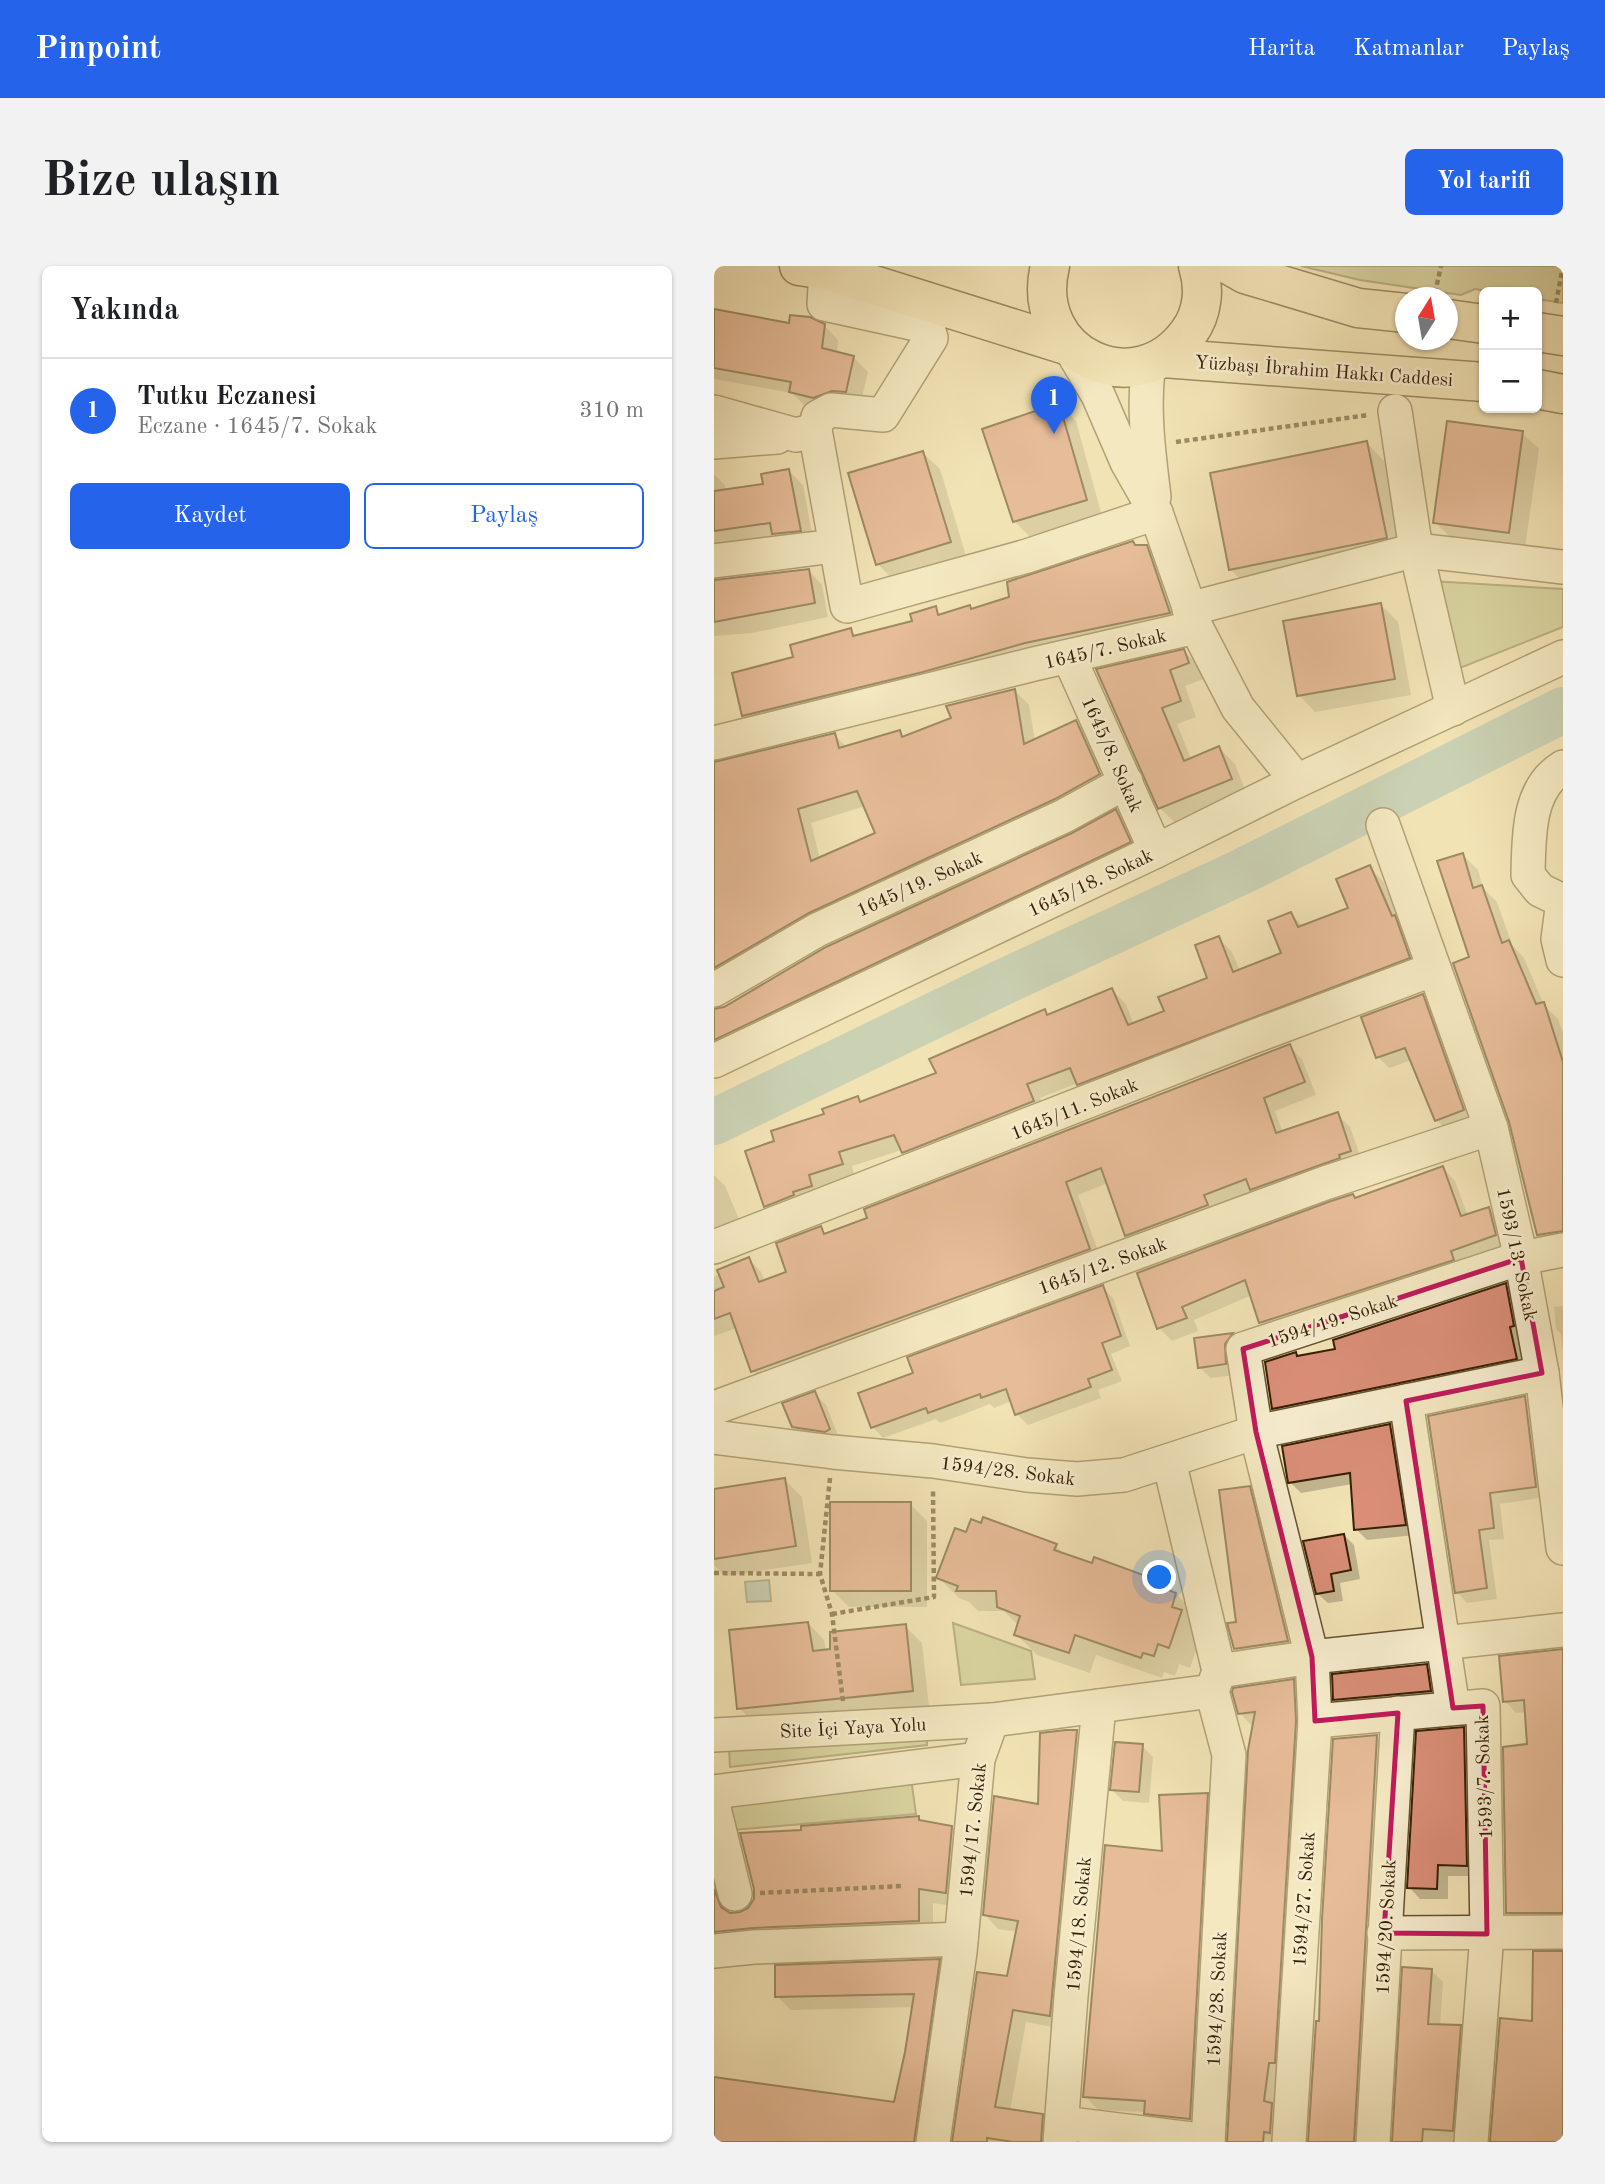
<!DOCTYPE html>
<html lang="tr">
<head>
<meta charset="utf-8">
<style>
	body { margin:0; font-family:"Old Standard TT",serif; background:#f2f2f2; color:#202124 }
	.controls { position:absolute; right:21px; top:21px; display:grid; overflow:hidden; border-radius:10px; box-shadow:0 2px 5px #0004 }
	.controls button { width:63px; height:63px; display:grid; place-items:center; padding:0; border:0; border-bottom:2px solid #e0e0e0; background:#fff; color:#202124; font:35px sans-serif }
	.compass { position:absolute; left:681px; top:21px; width:63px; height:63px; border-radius:50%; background:#fff; box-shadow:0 2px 5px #0004; rotate:11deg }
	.you { position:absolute; left:446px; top:1312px; width:24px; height:24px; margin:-18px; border:5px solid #fff; border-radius:50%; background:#1a73e8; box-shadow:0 0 0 10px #1a73e833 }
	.badge { display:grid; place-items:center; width:46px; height:46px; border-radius:50%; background:#2563eb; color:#fff; font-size:23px; font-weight:700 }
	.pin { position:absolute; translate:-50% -58px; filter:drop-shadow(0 2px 4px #0008) }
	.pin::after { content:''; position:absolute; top:37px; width:24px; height:21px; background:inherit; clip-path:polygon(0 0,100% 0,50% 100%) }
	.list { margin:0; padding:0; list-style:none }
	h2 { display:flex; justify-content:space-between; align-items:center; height:91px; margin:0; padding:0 28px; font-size:30px }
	h2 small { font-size:23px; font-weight:400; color:#757577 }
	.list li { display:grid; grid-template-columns:46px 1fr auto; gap:21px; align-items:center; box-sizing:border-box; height:105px; padding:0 28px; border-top:2px solid #e0e0e0 }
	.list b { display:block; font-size:26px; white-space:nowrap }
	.list p { margin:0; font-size:23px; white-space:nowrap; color:#757577 }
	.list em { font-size:23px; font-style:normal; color:#757577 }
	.actions { display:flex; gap:14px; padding:21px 28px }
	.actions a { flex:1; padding:16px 0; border:2px solid #2563eb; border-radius:10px; text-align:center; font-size:24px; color:#2563eb }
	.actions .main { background:#2563eb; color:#fff }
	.map { position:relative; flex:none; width:849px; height:1876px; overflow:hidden; border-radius:10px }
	header { display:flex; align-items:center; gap:42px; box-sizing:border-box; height:98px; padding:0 35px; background:#2563eb; color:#fff }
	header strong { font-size:33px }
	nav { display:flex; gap:38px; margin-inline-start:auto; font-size:24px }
	.intro { display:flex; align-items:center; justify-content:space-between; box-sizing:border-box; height:168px; padding:0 42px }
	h1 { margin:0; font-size:49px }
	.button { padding:18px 32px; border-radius:10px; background:#2563eb; color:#fff; font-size:24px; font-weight:700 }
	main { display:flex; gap:42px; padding:0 42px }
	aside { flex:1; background:#fff; border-radius:10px; box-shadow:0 2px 5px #0004 }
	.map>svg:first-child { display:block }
</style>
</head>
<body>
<header>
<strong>Pinpoint</strong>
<nav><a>Harita</a><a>Katmanlar</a><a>Paylaş</a></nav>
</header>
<div class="intro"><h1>Bize ulaşın</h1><a class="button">Yol tarifi</a></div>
<main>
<aside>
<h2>Yakında<small></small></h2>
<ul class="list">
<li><span class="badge">1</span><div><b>Tutku Eczanesi</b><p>Eczane · 1645/7. Sokak</p></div><em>310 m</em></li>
</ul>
<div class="actions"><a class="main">Kaydet</a><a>Paylaş</a></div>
</aside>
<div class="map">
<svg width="849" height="1876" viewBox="0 0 849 1876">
	<rect width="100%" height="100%" fill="#f2e3b5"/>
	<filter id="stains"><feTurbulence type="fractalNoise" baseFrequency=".00286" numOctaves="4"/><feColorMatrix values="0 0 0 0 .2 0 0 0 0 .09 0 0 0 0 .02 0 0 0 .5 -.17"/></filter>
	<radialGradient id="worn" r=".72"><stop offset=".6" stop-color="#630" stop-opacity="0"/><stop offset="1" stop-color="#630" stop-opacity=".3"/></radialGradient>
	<g fill="#bdc38c" stroke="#7a7147" stroke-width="2">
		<path d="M587,0H849V37L823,33V26H780L761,23L747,29L646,14Z"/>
		<path d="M717,315L849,323V361L736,406Z"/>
		<path d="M239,1357L317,1385L321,1413L247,1419Z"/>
		<path d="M212,1443L213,1479L16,1501L14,1463Z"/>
		<path d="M197,1512L202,1548L20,1564L13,1530Z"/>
	</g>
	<path fill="#9cbdb4" stroke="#737e6d" stroke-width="2" d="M55,1314L57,1335L33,1336L31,1316Z"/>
	<g fill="#0003" fill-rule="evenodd">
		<path d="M0,45L76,59H110L124,74L123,87L139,91L154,106L146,140L114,146L91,140L78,127L0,113Z"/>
		<path d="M345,139L362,155L388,250L317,272L300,255Z"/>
		<path d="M808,167L825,183L811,282L738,273L721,256Z"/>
		<path d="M653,177L674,199L693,293L538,325L517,304Z"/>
		<path d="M209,187L226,203L253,293L180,315L164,298Z"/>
		<path d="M75,205L89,219L100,278L0,282V208L11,219L12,225L51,219Z"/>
		<path d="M422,281H432L449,298L471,363L46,466L30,449L82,392L136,364L143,371L200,356L221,342L228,350L297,333Z"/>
		<path d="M94,304L108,319L114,351L38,367L0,370V316Z"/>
		<path d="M667,339L684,356L697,429L601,446L585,429Z"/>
		<path d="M470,385L486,401L490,413L471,420L482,451L463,458L477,493L505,482L521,498L533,529L462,558L446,542L385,405Z"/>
		<path d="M300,424L315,439L321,475L362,456L376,471L399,523L0,726V497L120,469L133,481L185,466L191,472L239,453ZM151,540L163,568L106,593L97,557Z"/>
		<path d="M402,545L416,560L430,590L0,797V745L10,742Z"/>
		<path d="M749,589L764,604L769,622L783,636L798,679L810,692L830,739L844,753L849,767V982L840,984L825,969L758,692Z"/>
		<path d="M655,601L669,615L708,705L378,832L364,817L326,832L333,849L203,900L188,884L138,900L141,912L65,954L52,940L62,876L144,832L149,837L224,808L330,746L335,750L398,724L412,738L420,759L452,746L496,713L504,672L518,686L526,705L569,688L577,648L590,661L636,643Z"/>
		<path d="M708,730L719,741L760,855L734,866L723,854L698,794L675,802L664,791Z"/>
		<path d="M575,780L588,793L602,829L561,845L569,867L623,848L636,861L649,898L425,982L412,969L394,917L364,929L388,996L52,1118L39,1105L23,1062L0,1070V1011L35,993L47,1006L51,1016L74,1007L106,962L113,969Z"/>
		<path d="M729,902L741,915L754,950L775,943L788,956L794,982L559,1069L547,1057L538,1029L480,1054L484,1065L458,1075L445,1062L425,1008Z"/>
		<path d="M0,909L11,920L27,958L0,969Z"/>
		<path d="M792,1019L802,1030L812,1103L570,1153L560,1142L581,1088L585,1092L623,1085Z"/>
		<path d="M388,1021L399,1032L416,1080L397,1088L408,1115L384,1124L387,1132L314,1159L303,1148L298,1135L280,1142L276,1138L226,1157L222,1153L169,1172L159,1161L201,1108Z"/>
		<path d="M849,1040V1085L847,1068L842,1063L840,1041Z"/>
		<path d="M518,1069L529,1080L522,1109L497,1112L485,1101L482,1074Z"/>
		<path d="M100,1127L112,1139L126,1175L91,1172L80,1160Z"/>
		<path d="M811,1132L822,1143L832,1231L786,1238L790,1273L775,1274L783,1333L753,1337L743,1326L716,1152Z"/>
		<path d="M675,1160L686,1171L701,1269L653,1274L642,1263L638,1218L587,1227L576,1216Z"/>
		<path d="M71,1214L88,1231L98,1297L11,1310L0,1299V1225Z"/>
		<path d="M535,1222L546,1233L584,1386L532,1394L521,1382Z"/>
		<path d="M196,1238L213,1255V1341H135L118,1324Z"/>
		<path d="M253,1268L342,1280L352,1290L453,1319L474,1340L488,1367L476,1402L465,1398L461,1410L450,1406L448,1412L382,1389L376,1407L323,1389L302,1368L305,1360L290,1345H264L255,1336L245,1332L224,1311Z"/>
		<path d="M630,1269L640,1279L646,1313L626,1317L629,1335L614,1337L604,1328Z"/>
		<path d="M94,1357L110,1374L112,1385L191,1360L208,1377L215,1441L42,1459L25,1442Z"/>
		<path d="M849,1385V1658H805L794,1646L815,1480L813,1446L802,1447L791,1435Z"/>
		<path d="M712,1400L723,1411L727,1436L632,1444L621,1433Z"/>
		<path d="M579,1415L591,1427L568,1876H515L540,1459H537L526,1447Z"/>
		<path d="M749,1463L761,1474L763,1610H734V1633H706L695,1621Z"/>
		<path d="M363,1466L376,1479L349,1763L312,1756L296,1845L328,1849L342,1863L341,1876H240L295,1712L304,1666L284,1663L271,1649Z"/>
		<path d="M663,1471L674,1482L651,1876H596L606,1757Z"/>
		<path d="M428,1480L439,1491L435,1537L409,1535L398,1524Z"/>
		<path d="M493,1529L506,1542L489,1866L445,1860L431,1846L384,1844L371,1830L450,1587Z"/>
		<path d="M205,1552L210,1557L238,1561L252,1576L246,1641L219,1637V1669L0,1688V1589L16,1648L25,1649L36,1643L89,1565Z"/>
		<path d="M225,1695L238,1708L215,1876H0V1830L181,1838L199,1741L77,1744L63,1730Z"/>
		<path d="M717,1704L729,1716L726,1760L746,1761L758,1773L750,1876H680Z"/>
	</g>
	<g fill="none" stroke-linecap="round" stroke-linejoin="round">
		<path stroke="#9cbdb4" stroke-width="46" d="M0,856L285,718L529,605L849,444"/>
	</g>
	<g fill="#da8e78" stroke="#361f02" stroke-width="2" fill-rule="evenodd">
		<path d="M0,43L75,57L76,49L96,51L111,58L108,82L140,90L132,126L118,125L99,132L75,126L77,116L0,102Z"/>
		<path d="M345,137L373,234L299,256L268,163Z"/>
		<path d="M733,155L809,165L795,267L719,257Z"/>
		<path d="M653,175L673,272L515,304L496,207Z"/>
		<path d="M209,185L237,276L162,299L134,207Z"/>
		<path d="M75,203L87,265L58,268L56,257L0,265V225L49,218L47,208Z"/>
		<path d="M419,275L421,279H433L456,347L311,377L209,406L28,450L18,407L79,391L76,379L137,362L139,370L198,355L196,348L222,340L224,349L256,339L257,343L295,331L293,316Z"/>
		<path d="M95,303L101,337L0,356V314Z"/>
		<path d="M667,337L681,413L583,430L569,355Z"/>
		<path d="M470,383L475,397L456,404L467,435L448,442L470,495L505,480L518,513L444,543L382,403Z"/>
		<path d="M301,423L310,478L362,454L386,508L341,533L95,647L0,702V496L121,467L125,482L186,464L188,471L237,452L232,440ZM143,525L161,567L97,595L84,543Z"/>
		<path d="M402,543L417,576L0,774V743L10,741L112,681L358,567Z"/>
		<path d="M749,587L759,622L768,619L788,677L795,674L822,738L830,736L849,796V965L823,969L795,856L739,697L755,691L723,595Z"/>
		<path d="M656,599L678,650L681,649L696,692L363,819L356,802L313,818L320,835L188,887L180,869L125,886L129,898L95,909L98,920L79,926L80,929L50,941L31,885L60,875L57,865L110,848L108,843L144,830L146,836L222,807L215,793L331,743L333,749L398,722L414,759L450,745L444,731L493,712L481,679L505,670L519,706L567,687L554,655L577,646L584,661L634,642L622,613Z"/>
		<path d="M709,728L750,844L721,855L691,782L662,792L647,751Z"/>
		<path d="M576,778L591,816L550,832L562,867L624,846L637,885L625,889L626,892L536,924L532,913L490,929L494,939L411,970L387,902L352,916L376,983L37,1106L16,1047L0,1053V1025L10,1021L3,1004L35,991L45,1016L72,1006L62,977L107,960L110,968L153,952L150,943Z"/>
		<path d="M729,900L747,950L775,941L782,969L737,985L740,994L545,1057L531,1014L468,1041L473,1052L443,1063L423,1007L617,935L639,928L641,932Z"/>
		<path d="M792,1017L800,1060L796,1061L803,1093L558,1143L551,1096L582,1086L583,1090L621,1083L619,1074Z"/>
		<path d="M389,1019L407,1070L388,1077L398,1104L374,1113L377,1121L301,1149L292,1123L267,1132L266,1128L214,1147L212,1142L157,1162L144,1127L199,1107L193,1091Z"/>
		<path d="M519,1067L511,1078L512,1098L484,1102L480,1072Z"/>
		<path d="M101,1125L116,1163L111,1166L78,1161L68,1137Z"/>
		<path d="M811,1130L822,1221L776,1227L780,1262L765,1264L773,1322L741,1327L714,1150Z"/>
		<path d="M676,1158L692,1259L640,1264L636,1207L574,1217L568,1180Z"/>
		<path d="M71,1212L82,1280L0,1293V1223Z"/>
		<path d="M536,1220L574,1375L520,1383L513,1357L522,1356L505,1224Z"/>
		<rect x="116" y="1236" width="81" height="89"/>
		<path d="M269,1251L343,1278L340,1284L378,1297L380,1291L454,1318L452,1323L462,1327L458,1341L468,1344L455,1382L444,1378L440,1390L429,1387L427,1392L361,1369L355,1387L300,1369L306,1350L283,1341L282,1325H242L244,1320L222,1312L241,1262L252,1266L257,1253L267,1257Z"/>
		<path d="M630,1268L637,1304L617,1308L620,1325L602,1328L589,1275Z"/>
		<path d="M94,1356L99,1385L116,1383V1366L192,1358L199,1425L23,1443L15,1364Z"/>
		<path d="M849,1383V1647H792L789,1481L813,1478L810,1434L789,1436L785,1390Z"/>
		<path d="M713,1398L717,1425L619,1434L618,1408Z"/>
		<path d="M580,1413L582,1455L561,1797H555L550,1835L558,1837L556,1867L550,1866L549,1876H513L534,1484L541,1446L524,1448L518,1426L519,1422Z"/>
		<path d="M750,1461L753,1600L724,1599L723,1623L693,1622L702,1465Z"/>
		<path d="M352,1464H363L336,1750L299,1744L281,1841L329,1848L327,1876H299L273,1872V1876H238L263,1706L293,1710L304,1655L269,1649L280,1530L324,1538L326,1467Z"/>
		<path d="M663,1469L640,1876H594L602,1755H605L608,1653L619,1473Z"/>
		<path d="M401,1476L429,1478L425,1526L396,1524Z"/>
		<path d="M494,1527L476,1853L430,1848L431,1835L369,1831L391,1579L448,1585L445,1529Z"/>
		<path d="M205,1550V1554L238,1560L232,1627L205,1623V1655L39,1662L0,1666V1623L7,1641L16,1647L26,1646L34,1642L40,1633V1623L26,1567L87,1564V1560Z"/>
		<path d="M819,1685H849V1876H776L786,1752L818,1755Z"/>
		<path d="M226,1693L200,1876H0V1811L180,1836L191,1786L200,1728L61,1731V1699Z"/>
		<path d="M688,1701L718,1703L714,1758L747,1759L739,1865L709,1863L708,1876H678Z"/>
	</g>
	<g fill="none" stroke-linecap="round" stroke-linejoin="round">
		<defs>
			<g id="minor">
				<path d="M112,4L110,38L206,59L215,65L217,72L169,149L117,144L104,151L101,164L133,340L313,290L442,247"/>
				<path d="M681,145L702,284L739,443"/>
				<path d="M0,146L82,169L101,164"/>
				<path d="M0,176L63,171"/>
				<path d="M440,231C435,189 429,146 434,104L449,92"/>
				<path d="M0,295L120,280"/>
				<path d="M475,343L702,284L849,301"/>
				<path d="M355,391L442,585"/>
				<path d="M0,477L320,398L482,361"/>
				<path d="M849,501C813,523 815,572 814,609L826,624L849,635L844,673L849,694"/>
				<path d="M583,515L849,391"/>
				<path d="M669,559L777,862L807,992L828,1107L849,1282"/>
				<path d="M0,724L103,664L350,550L412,516"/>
				<path d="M0,795L442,585L583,515L524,442L482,361L442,247L413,196L384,129L355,80"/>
				<path d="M0,981L536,772L720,703"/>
				<path d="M692,1135L739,1442"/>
				<path d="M0,1142L611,917L777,862"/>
				<path d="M0,1171L119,1186L219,1195L313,1209L363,1213L410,1209L542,1166L828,1107"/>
				<path d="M455,1195L505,1405"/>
				<path d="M505,1405L598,1391L849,1364"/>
				<path d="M601,1455L769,1440L773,1668L757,1876"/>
				<path d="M0,1469L278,1454"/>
				<path d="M0,1526L264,1493"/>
				<path d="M0,1542L21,1628"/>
				<path d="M670,1667L849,1666"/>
				<path d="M0,1685L40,1681L247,1673"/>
				<path d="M348,1857L494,1875"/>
				<path d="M219,1876L246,1686L264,1493L278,1454L498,1425L505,1405"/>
				<path d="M346,1876L357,1730L385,1440"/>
				<path d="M494,1876L515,1489L498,1425"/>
				<path d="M575,1876L601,1455L598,1391L542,1166L529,1083L807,992L849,984"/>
				<path d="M659,1876L684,1447"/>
			</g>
			<g id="major">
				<path d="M85,0L112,4L355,80"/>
				<path d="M336,0C314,89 423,140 475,66C489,47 491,22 484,0"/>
				<path d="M517,0L531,8L644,42L692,47"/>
				<path d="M734,53L770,58"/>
				<path d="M823,66L849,70"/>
				<path d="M449,92L770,116"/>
				<path d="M823,123L849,128"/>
			</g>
		</defs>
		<use href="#minor" stroke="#65502f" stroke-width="36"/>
		<use href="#major" stroke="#361f02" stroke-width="41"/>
		<g stroke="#361f02" stroke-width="4.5" stroke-dasharray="5 3.5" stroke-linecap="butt">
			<path d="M721,27L727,0"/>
			<path d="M842,37L849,0"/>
			<path d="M462,176L654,149"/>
			<path d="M116,1212L106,1308L118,1348L129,1435"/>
			<path d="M0,1307L106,1308"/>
			<path d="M118,1348L220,1331L219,1224"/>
			<path d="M46,1627L189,1620"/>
		</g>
		<use href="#minor" stroke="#f7edcf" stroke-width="33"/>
		<use href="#major" stroke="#f2e3b5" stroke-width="38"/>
	</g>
	<path d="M0 0H849V1876H0ZM807,992L828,1107L692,1135L739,1442L769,1440L773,1668L670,1667L684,1447L601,1455L598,1391L542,1166L529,1083Z" fill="#f2e3b5" fill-opacity=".55" fill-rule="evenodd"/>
	<path fill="none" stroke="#c2185b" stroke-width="5" stroke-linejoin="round" d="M807,992L828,1107L692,1135L739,1442L769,1440L773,1668L670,1667L684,1447L601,1455L598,1391L542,1166L529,1083Z"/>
	<g text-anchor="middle" stroke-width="5" stroke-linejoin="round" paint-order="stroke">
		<g font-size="19" fill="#361f02" stroke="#f7edcf">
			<text transform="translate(610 104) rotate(4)" y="7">Yüzbaşı İbrahim Hakkı Caddesi</text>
			<text transform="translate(391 382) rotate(-13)" y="7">1645/7. Sokak</text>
			<text transform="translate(399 488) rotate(66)" y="7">1645/8. Sokak</text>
			<text transform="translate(376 616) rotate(-25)" y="7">1645/18. Sokak</text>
			<text transform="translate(205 617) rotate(-24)" y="7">1645/19. Sokak</text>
			<text transform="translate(360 842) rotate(-22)" y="7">1645/11. Sokak</text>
			<text transform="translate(804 988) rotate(78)" y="7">1593/13. Sokak</text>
			<text transform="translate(388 999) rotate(-20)" y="7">1645/12. Sokak</text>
			<text transform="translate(618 1054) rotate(-18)" y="7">1594/19. Sokak</text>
			<text transform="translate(294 1204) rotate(7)" y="7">1594/28. Sokak</text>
			<text transform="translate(139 1461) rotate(-3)" y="7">Site İçi Yaya Yolu</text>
			<text transform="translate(769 1511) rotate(-92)" y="7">1593/7. Sokak</text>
			<text transform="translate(258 1564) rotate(-84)" y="7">1594/17. Sokak</text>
			<text transform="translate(589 1633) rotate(-86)" y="7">1594/27. Sokak</text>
			<text transform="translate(364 1658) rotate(-85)" y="7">1594/18. Sokak</text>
			<text transform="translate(671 1661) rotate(-87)" y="7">1594/20. Sokak</text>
			<text transform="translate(502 1733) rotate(-87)" y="7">1594/28. Sokak</text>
		</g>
	</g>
	<rect width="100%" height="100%" filter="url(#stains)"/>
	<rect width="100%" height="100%" fill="url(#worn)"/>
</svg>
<div class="controls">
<button>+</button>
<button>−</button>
</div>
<svg class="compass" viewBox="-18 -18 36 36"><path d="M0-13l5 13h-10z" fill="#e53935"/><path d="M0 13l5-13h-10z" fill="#757577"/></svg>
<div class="you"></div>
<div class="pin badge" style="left:340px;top:168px">1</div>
</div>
</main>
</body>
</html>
